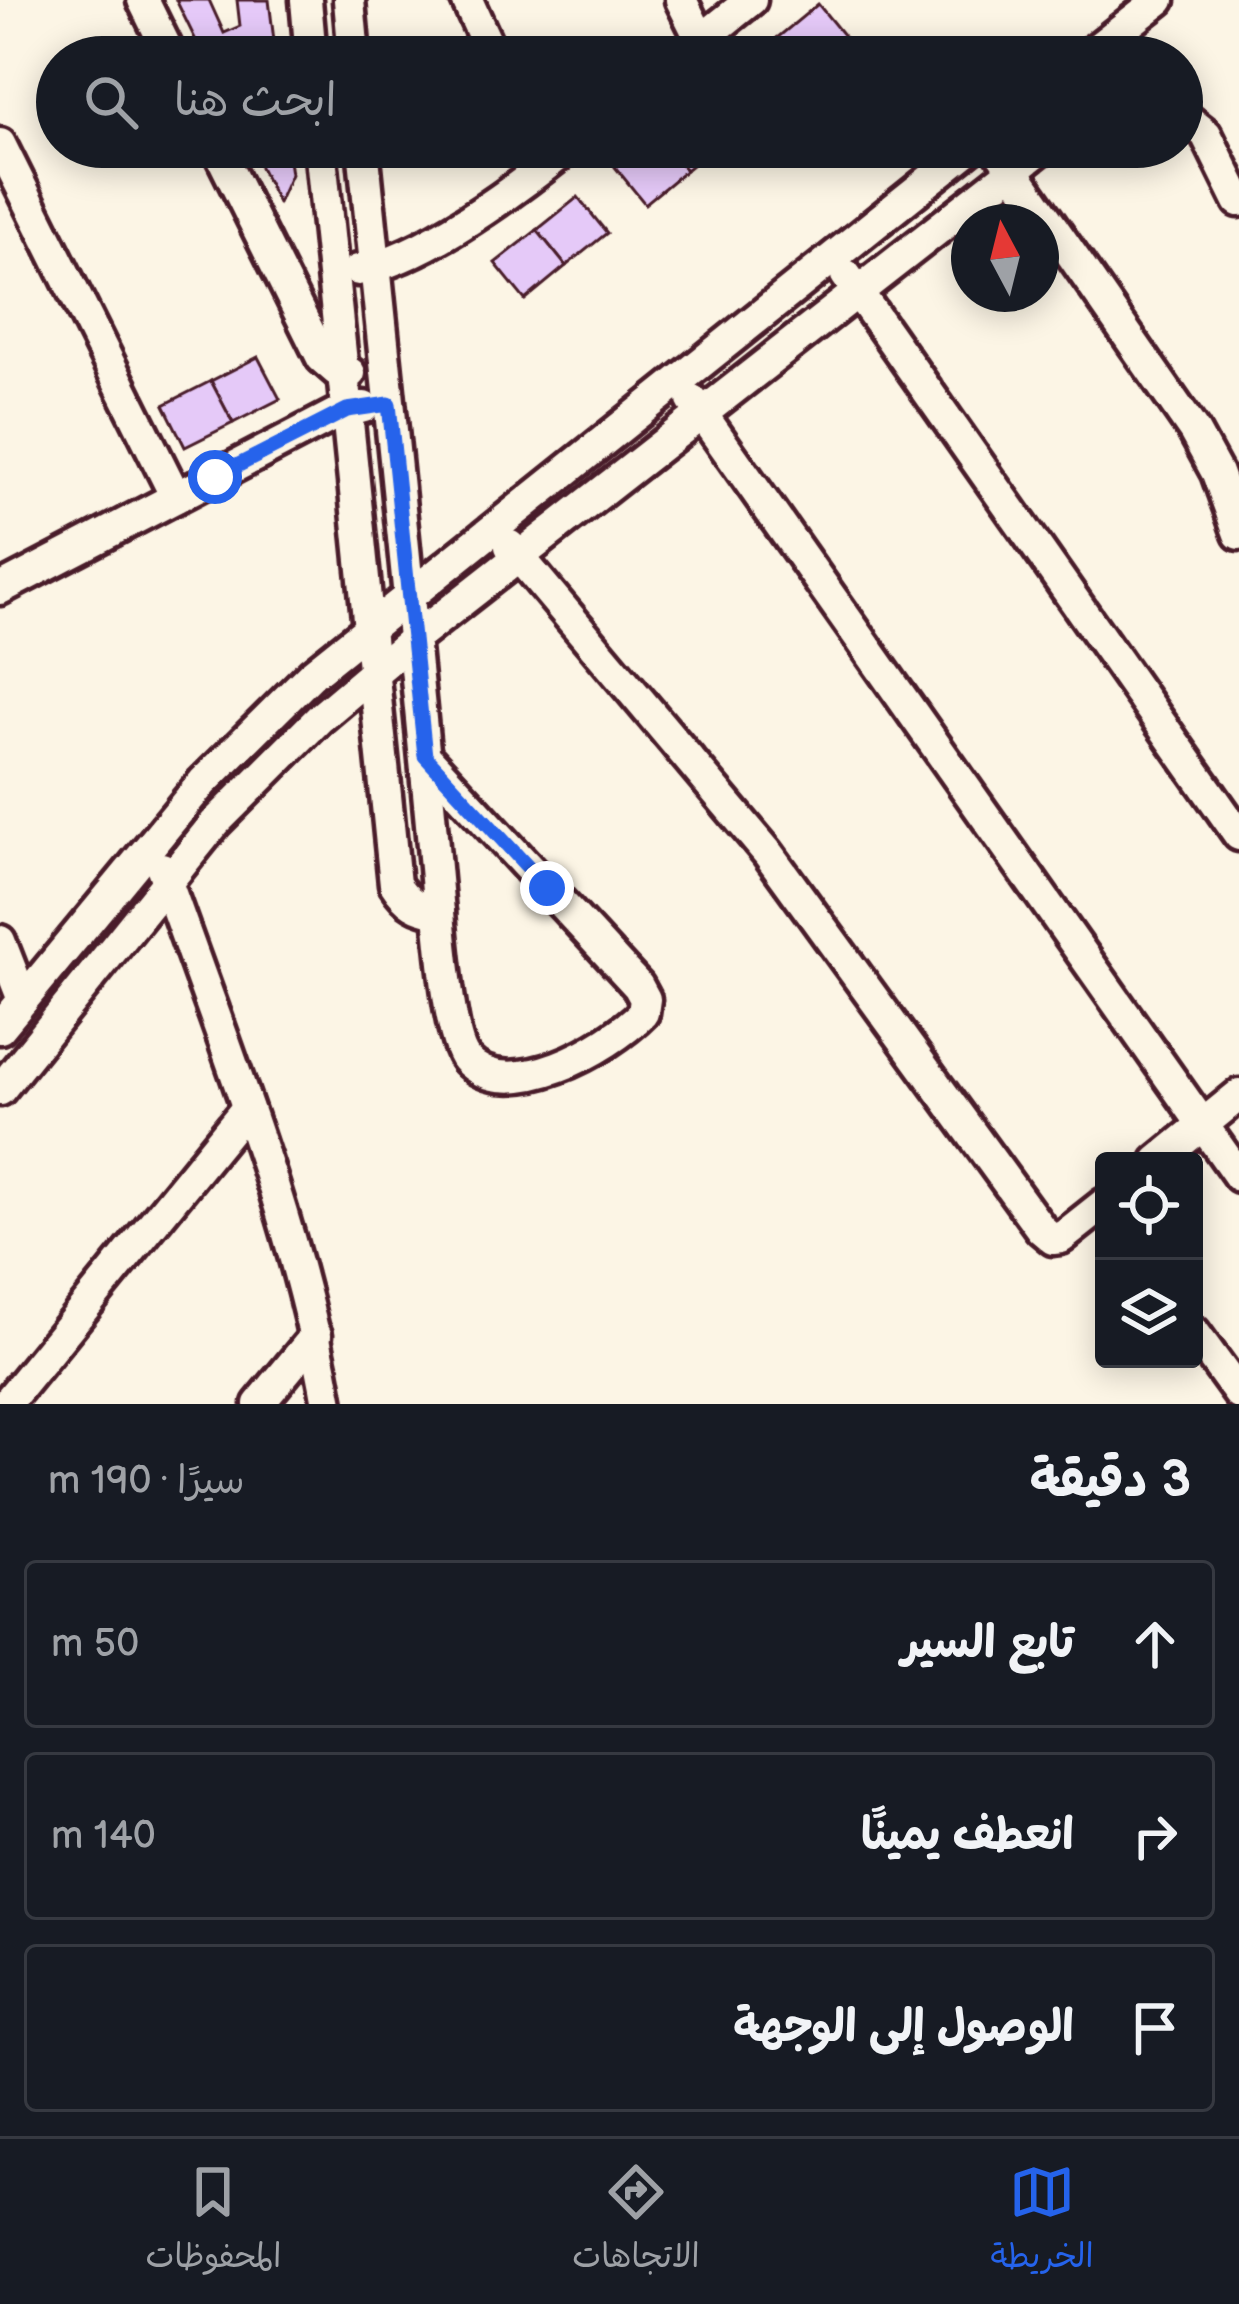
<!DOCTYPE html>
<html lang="ar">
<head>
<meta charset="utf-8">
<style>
	body { margin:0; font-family:"Balsamiq Sans","Playpen Sans Arabic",sans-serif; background:#20242c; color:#f1f3f6; direction:rtl }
	.controls { position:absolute; right:36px; bottom:36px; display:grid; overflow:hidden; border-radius:12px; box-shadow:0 6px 30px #0003 }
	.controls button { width:108px; height:108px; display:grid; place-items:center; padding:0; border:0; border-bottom:3px solid #363941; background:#171b24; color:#f1f3f6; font:60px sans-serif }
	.compass { position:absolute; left:951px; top:204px; width:108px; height:108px; border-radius:50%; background:#171b24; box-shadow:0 6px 30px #0003; rotate:353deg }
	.stop { position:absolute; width:36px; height:36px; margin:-27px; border:9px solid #2563eb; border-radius:50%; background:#fff }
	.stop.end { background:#2563eb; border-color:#fff; box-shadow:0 3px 12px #0008 }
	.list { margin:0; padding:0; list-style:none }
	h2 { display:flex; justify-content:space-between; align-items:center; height:156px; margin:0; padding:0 48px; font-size:51px }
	h2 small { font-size:39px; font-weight:400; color:#9ea1a6 }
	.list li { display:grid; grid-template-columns:78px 1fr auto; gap:36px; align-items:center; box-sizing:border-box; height:168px; margin:0 24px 24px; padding:0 24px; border:3px solid #363941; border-radius:12px }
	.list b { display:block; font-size:45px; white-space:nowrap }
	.list em { font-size:39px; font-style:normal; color:#9ea1a6 }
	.icon { flex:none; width:66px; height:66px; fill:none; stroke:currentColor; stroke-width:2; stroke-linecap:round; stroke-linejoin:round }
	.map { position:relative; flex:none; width:1239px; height:1404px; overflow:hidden; direction:ltr }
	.search { position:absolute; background:#171b24; box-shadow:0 6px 30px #0003; left:36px; right:36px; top:36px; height:132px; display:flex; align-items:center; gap:30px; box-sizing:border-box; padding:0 42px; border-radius:66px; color:#9ea1a6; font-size:45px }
	.sheet { height:732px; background:#171b24 }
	nav { display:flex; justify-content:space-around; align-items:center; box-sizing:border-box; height:168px; border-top:3px solid #363941; background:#171b24; font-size:33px; color:#9ea1a6 }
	nav a { display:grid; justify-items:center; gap:6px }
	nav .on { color:#2563eb }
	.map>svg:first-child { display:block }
</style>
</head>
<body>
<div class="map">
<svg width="1239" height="1404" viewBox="0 0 1239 1404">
	<rect width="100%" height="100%" fill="#fcf5e5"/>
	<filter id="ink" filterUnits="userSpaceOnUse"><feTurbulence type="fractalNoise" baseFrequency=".00833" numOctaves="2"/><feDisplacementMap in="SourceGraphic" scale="24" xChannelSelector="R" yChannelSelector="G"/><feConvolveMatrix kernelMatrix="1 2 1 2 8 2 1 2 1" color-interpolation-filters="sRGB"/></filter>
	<g filter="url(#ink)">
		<g fill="#e5c9f8" stroke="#4a1f2b" stroke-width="3">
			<path d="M176,0H209L224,33L240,26L237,0H269L276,57H204Z"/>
			<path d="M818,4L848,41L828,57H792L777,38Z"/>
			<path d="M777,38L792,57H754Z"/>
			<path d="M250,147H287L291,174L278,203Z"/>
			<path d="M639,147H667L686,170L645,204L615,167Z"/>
			<path d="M667,147H714L686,170Z"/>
			<path d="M578,197L607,233L566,266L537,230Z"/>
			<path d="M537,230L566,266L525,300L495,263Z"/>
			<path d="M258,357L280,399L233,423L211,381Z"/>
			<path d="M211,381L233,423L185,447L164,405Z"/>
		</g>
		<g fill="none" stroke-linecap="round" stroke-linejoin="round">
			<defs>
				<g id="street">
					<path d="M143,0L171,57"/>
					<path d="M306,0L311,57"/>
					<path d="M349,0L354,57"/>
					<path d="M467,0L493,57"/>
					<path d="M681,0L701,40"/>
					<path d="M680,57L751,0"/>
					<path d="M1086,57L1159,0"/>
					<path d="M1182,115L1206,134L1239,201"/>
					<path d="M0,144L176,497"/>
					<path d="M217,147L322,358L337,371L350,373"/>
					<path d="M320,147L395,884C407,903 417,908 439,912"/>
					<path d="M363,147C388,395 415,642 437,890C440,922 448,1038 466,1059C508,1106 609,1048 643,1013L645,999L638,986L425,756"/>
					<path d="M997,147L1194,431L1217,473L1239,534"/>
					<path d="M358,270C422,260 518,188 569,147"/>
					<path d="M846,275L1239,835"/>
					<path d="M692,400L1239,1176"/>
					<path d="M510,546L767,852L1041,1229L1053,1239L1061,1238L1104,1204"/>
					<path d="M0,589L334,415L364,407"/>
					<path d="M162,868C223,1042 297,1222 328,1404"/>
					<path d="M0,941L23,1000"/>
					<path d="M0,1028L203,782L312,674L971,147"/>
					<path d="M0,1090L215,823L320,718L415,638L1043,147"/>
					<path d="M1158,1161L1239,1095"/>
					<path d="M1194,1332L1239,1394"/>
					<path d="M6,1404L247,1108"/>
					<path d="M259,1404L316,1335"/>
				</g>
			</defs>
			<use href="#street" stroke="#4a1f2b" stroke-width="39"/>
			<use href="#street" stroke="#fcf5e5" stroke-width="30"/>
		</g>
	</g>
	<g fill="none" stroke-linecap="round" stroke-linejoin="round" filter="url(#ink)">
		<path stroke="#2563eb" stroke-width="15" d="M215,477L347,410L389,404L425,756L547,888"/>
	</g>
</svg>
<div class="controls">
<button><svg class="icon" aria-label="locate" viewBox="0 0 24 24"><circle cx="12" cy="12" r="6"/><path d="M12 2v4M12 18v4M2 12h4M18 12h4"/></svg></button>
<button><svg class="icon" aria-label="layers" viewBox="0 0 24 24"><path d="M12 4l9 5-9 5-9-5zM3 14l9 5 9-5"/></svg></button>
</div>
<svg class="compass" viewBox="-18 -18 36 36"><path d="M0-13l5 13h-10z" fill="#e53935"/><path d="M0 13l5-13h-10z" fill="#9ea1a6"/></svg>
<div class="stop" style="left:215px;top:477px"></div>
<div class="stop end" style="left:547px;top:888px"></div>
<div class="search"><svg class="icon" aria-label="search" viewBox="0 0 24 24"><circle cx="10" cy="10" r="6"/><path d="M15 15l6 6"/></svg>ابحث هنا</div>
</div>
<section class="sheet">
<h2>3 دقيقة<small>سيرًا · 190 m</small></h2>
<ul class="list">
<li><svg class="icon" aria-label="ahead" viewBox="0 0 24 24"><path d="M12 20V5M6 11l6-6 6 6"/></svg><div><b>تابع السير</b></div><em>50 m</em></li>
<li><svg class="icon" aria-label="right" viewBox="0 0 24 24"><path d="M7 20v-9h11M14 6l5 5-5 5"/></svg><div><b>انعطف يمينًا</b></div><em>140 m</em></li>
<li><svg class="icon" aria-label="arrive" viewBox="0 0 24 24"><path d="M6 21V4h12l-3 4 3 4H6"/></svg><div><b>الوصول إلى الوجهة</b></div></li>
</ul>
</section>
<nav>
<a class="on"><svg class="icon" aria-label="map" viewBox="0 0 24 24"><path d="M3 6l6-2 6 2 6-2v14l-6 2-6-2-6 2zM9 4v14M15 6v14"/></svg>الخريطة</a>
<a><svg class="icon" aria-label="directions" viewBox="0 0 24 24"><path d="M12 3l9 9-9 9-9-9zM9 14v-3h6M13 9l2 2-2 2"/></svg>الاتجاهات</a>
<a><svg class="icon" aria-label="saved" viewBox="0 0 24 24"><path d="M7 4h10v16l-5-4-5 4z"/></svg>المحفوظات</a>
</nav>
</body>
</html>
